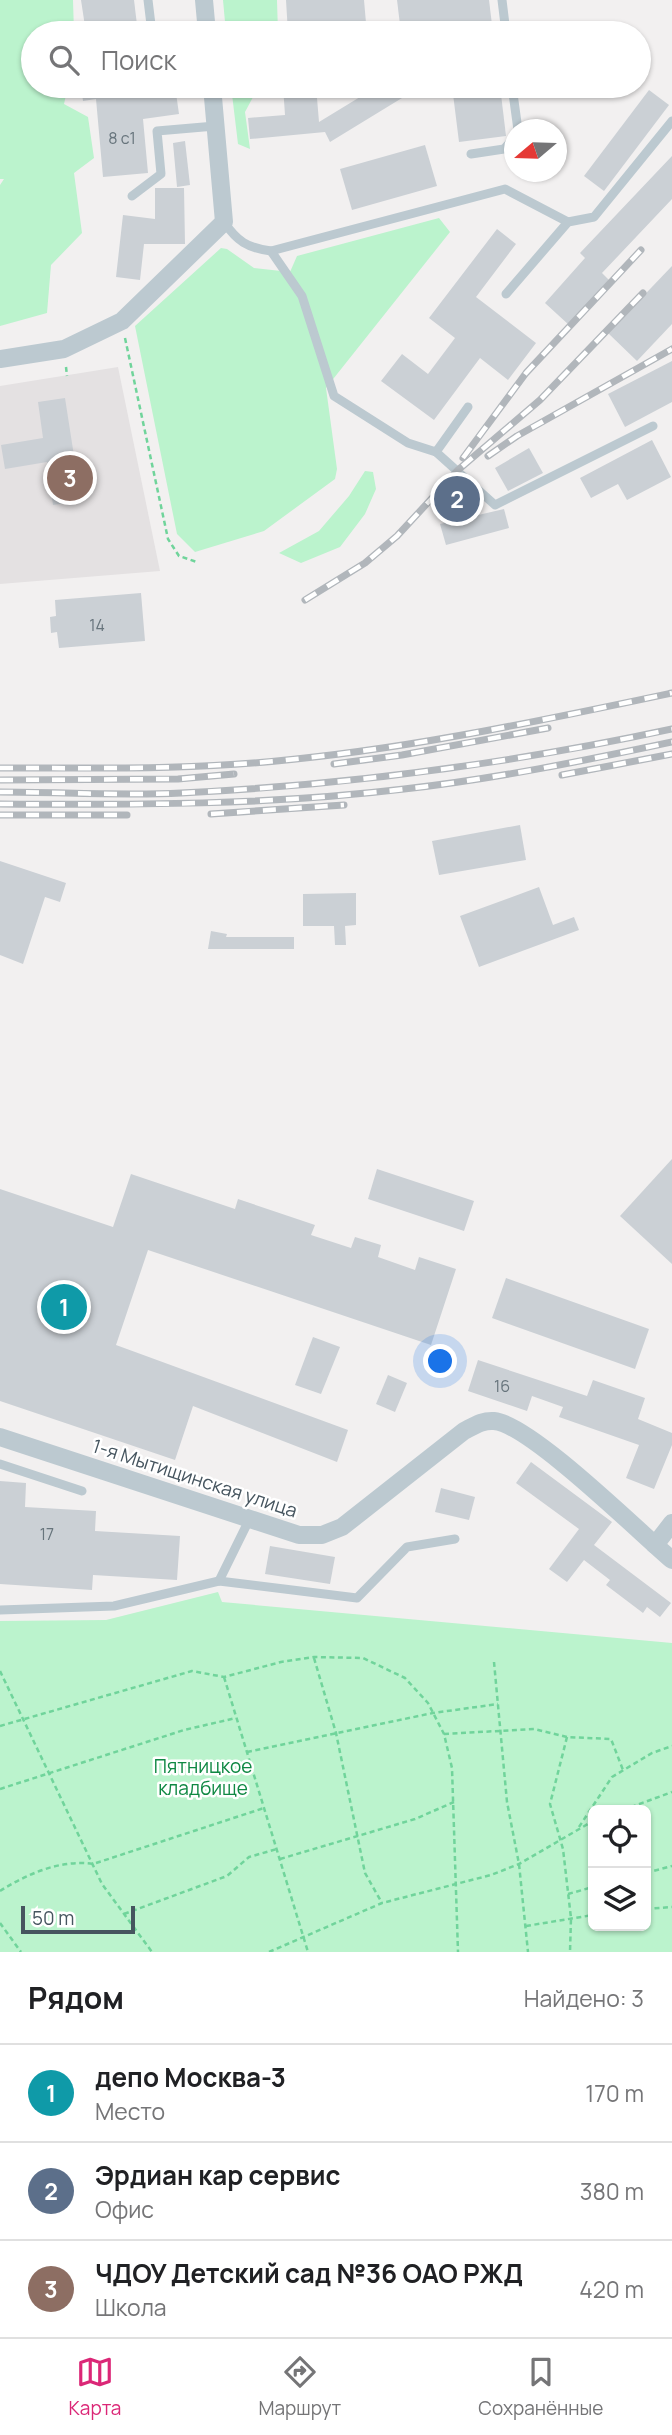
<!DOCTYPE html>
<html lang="ru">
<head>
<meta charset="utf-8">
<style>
	body { margin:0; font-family:Manrope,sans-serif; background:#f6f6f6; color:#202124 }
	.controls { position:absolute; right:21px; bottom:21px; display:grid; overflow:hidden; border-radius:10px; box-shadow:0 2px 5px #0004 }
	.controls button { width:63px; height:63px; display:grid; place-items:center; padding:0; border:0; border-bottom:2px solid #e0e0e0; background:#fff; color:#202124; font:35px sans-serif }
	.compass { position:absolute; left:504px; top:119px; width:63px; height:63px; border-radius:50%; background:#fff; box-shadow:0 2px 5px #0004; rotate:251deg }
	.scale { position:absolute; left:21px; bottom:18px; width:114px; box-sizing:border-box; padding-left:7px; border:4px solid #46555f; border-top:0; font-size:19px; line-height:24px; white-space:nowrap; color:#46555f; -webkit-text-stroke:5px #fff; paint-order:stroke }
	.you { position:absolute; left:441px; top:1362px; width:24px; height:24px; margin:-18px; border:5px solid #fff; border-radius:50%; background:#1a73e8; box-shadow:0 0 0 10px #1a73e833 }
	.badge { display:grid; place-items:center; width:46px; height:46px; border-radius:50%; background:#db2777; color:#fff; font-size:23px; font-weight:700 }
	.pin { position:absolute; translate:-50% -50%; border:4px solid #fff; box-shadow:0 2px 7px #0006 }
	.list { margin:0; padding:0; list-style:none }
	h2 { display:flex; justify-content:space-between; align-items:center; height:91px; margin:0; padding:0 28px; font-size:30px }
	h2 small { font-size:23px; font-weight:400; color:#757577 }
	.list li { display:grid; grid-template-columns:46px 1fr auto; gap:21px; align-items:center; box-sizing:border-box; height:98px; padding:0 28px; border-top:2px solid #e0e0e0 }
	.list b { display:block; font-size:26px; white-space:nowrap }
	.list p { margin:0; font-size:23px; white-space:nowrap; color:#757577 }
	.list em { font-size:23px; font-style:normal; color:#757577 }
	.icon { flex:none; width:38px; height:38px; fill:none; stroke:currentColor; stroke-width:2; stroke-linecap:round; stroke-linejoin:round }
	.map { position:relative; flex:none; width:672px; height:1952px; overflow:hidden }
	.search { position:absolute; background:#fff; box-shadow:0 2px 5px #0004; left:21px; right:21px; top:21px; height:77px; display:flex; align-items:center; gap:18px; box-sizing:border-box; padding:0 24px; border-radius:38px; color:#757577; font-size:26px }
	.sheet { height:385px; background:#fff }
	nav { display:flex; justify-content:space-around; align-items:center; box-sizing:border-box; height:98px; border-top:2px solid #e0e0e0; background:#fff; font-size:19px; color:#757577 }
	nav a { display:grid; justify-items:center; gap:4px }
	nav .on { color:#db2777 }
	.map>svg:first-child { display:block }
</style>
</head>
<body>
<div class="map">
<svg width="672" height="1952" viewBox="0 0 672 1952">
	<rect width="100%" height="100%" fill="#f2f0f0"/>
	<path fill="#e4e1e2" d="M118,367L160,571L0,584V386Z"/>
	<g fill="#bbf3cd" fill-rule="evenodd">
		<path d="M0,0H73L74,33H33V86H68L64,104L88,117L94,158L74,173L82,233L51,265L47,313L0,326V185L4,179H0Z"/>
		<path d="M223,0H277L278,33H226Z"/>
		<path d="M231,86H259L245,112L250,149L238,144Z"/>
		<path d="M439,218L450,232L326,388L337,469L335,479L264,531L195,552L177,534L135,326L221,248L227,249L254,268L290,272L297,256Z"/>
		<path d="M365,471L373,472L376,489L365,514L340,547L301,563L279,553L319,531L349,496Z"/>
		<path d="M218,1592L222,1602L672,1643V1952H0V1621L106,1620ZM593,1810H646V1926H593Z"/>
	</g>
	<g fill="#cbd0d5">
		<path d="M81,0H134L138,33H86Z"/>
		<path d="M286,0H364L366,23L311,28L312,33H288Z"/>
		<path d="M397,0H489L493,33H401Z"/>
		<path d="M81,86H175L179,114L143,119L148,173L103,177L96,99L83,101Z"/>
		<path d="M283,86H316L319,122L378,86H395L402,98L330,142L325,132L250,139L248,118L285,115Z"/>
		<path d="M452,86H500L506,136L459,142Z"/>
		<path d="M649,90L669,105L604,191L584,176Z"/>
		<path d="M185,141L190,185L177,187L173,143Z"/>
		<path d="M425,145L437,186L352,210L340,169Z"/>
		<path d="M672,156V199L602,273L609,280L569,325L545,303L585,258L580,253Z"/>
		<path d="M155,188H184L185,244H144L140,280L116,277L123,215L155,219Z"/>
		<path d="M497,229L516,244L476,297L536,343L508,380L480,358L434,420L381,381L402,354L428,374L455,338L429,318Z"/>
		<path d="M672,266V324L637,361L608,333Z"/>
		<path d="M672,361V402L625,427L608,394Z"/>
		<path d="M65,398L81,501L53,505L47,462L5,469L1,445L43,438L38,402Z"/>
		<path d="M652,440L671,477L627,500L618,484L591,498L580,478Z"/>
		<path d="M529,448L543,473L508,491L495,468Z"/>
		<path d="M504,509L509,528L446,545L440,524Z"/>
		<path d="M141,593L145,641L59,648L57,632L51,633L50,617L56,616L55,600Z"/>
		<path d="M520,825L526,860L439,875L432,841Z"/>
		<path d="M0,861L66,883L60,902L45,897L23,964L0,955Z"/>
		<path d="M539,887L553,925L574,917L579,930L479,967L460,916Z"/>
		<path d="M356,893V925L345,926L346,945H335L334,926H303V894Z"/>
		<path d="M211,931L227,934L226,937H294V949H208Z"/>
		<path d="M672,1159V1264L620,1216Z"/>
		<path d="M377,1169L474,1201L464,1231L368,1199Z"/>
		<path d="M131,1174L235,1209L238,1199L315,1225L311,1235L351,1248L355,1237L381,1245L378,1257L415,1270L419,1257L456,1269L431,1345L148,1250L116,1345L348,1430L337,1462L193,1406L175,1460L0,1401V1189L113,1227Z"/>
		<path d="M506,1278L649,1329L635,1369L492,1318Z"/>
		<path d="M313,1337L340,1347L321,1394L295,1385Z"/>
		<path d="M478,1360L587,1396L593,1380L645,1398L638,1419L672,1433V1445L654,1489L626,1478L639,1445L559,1417L563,1407L532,1396L527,1411L468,1391Z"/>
		<path d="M388,1375L407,1383L395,1412L376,1404Z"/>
		<path d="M531,1462L612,1522L594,1545L671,1603L660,1617L647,1607L643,1613L606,1585L610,1580L584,1560L567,1582L549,1569L579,1529L516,1483Z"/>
		<path d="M0,1481L26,1483L25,1507L96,1511L95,1531L180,1536L177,1580L93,1575L92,1590L0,1584Z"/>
		<path d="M441,1488L475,1497L469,1520L435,1512Z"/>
		<path d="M270,1546L335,1557L330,1584L265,1574Z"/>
	</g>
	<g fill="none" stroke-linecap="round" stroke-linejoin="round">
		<g stroke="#70d49b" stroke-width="2.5" stroke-dasharray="5 3.5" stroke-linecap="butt">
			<path d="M125,338L168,539L179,556L197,562"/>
			<path d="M66,367L67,376"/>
			<path d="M314,1658L336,1733L365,1873L382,1903"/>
			<path d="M494,1662L507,1802L519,1864L528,1952"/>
			<path d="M0,1671L102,1884L152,1952"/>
			<path d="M224,1677L308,1952"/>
			<path d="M0,1726L192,1671L224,1677L281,1662L314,1657L363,1658L405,1678L428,1703L444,1734L452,1768L458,1952"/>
			<path d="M444,1734L534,1729L567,1737L611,1739L623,1770"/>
			<path d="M567,1737L550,1804L563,1849L571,1918L570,1952"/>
			<path d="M247,1752L433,1713L498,1704"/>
			<path d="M0,1789L184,1730L236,1718"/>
			<path d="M623,1810L672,1792"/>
			<path d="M579,1827L612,1777L652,1753L672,1746"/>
			<path d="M280,1859L415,1819L454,1802"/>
			<path d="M646,1873L672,1866"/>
			<path d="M0,1891C27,1874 61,1859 93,1864L264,1808"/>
			<path d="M568,1894L593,1887"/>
			<path d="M646,1909L672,1907"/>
			<path d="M124,1914L227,1876L249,1857L277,1849"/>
			<path d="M0,1923L21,1952"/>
			<path d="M526,1926L593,1915"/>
			<path d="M269,1952L382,1903L491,1875L519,1864L593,1821"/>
		</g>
		<g stroke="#bcc9d0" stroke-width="9">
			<path d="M148,0L152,33"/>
			<path d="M502,0L506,33"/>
			<path d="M512,86L518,130"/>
			<path d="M471,154L504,149L514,138"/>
			<path d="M132,196L161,174L157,131L215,126"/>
			<path d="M224,222C237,241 247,248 271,251L505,189L568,222"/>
			<path d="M271,251L302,296L334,396L408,443L436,452L468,407"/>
			<path d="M506,294L568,222L594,217L672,121"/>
			<path d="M436,452L495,505L653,426"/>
			<path d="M0,1464L82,1491"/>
			<path d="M219,1581L250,1518"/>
			<path d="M0,1610L114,1606L219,1581L357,1598L407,1547L455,1539"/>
		</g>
		<g stroke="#bcc9d0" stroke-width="18">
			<path d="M204,0L207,33"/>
			<path d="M0,359L64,349L122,321L224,222L212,86"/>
			<path d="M0,1437L299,1535H322L342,1527L464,1431C474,1426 483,1420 494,1421C530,1424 639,1532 672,1560"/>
			<path d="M655,1545L672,1523"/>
		</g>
		<defs>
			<g id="rail">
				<path d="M488,456L517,436L672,349"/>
				<path d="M463,458L526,373L641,250"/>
				<path d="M305,600L365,563L397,536L458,470L540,400L643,293"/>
				<path d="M334,764L402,755L548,728"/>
				<path d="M0,768C99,768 198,770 296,759C422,746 549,719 672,693"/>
				<path d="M562,775L672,754"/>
				<path d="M0,780L178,779L234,774"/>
				<path d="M0,792C60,792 121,796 181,793C347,785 509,764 672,729"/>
				<path d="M0,804C135,805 270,805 404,789C494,779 583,761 672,742"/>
				<path d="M211,814L344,805"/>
				<path d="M0,815H127"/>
			</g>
		</defs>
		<use href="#rail" stroke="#b1b6bb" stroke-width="7"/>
		<use href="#rail" stroke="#fff" stroke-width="4.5" stroke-dasharray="13" stroke-linecap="butt"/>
	</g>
	<g text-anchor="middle" stroke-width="5" stroke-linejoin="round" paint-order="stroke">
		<g font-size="16" fill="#67747c">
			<text x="122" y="144">8 с1</text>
			<text x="97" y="631">14</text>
			<text x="502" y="1392">16</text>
			<text x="47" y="1540">17</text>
		</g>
		<g font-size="19" fill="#46555f" stroke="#fff">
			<text transform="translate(195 1478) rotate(18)" y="7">1-я Мытищинская улица</text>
		</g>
		<g font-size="19" fill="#0f8843" stroke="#fff">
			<text x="203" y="1773">Пятницкое<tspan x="203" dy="22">кладбище</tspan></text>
		</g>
	</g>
</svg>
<div class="controls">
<button><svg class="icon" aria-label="locate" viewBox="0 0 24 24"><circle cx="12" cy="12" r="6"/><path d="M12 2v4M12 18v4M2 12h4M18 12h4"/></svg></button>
<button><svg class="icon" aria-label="layers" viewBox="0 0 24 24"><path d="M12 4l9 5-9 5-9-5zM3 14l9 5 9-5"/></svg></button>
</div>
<svg class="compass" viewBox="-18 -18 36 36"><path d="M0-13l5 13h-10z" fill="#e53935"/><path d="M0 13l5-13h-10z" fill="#757577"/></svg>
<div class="scale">50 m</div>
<div class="you"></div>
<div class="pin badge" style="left:64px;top:1307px;background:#0f9aa8">1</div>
<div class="pin badge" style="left:457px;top:499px;background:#5c6f8a">2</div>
<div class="pin badge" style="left:70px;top:478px;background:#8d6e63">3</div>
<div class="search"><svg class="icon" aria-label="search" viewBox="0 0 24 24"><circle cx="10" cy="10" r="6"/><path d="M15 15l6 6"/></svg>Поиск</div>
</div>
<section class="sheet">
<h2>Рядом<small>Найдено: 3</small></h2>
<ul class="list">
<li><span class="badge" style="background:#0f9aa8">1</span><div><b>депо Москва-3</b><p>Место</p></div><em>170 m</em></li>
<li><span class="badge" style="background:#5c6f8a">2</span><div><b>Эрдиан кар сервис</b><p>Офис</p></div><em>380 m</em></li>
<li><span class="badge" style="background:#8d6e63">3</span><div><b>ЧДОУ Детский сад №36 ОАО РЖД</b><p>Школа</p></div><em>420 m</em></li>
</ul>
</section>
<nav>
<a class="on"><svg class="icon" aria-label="map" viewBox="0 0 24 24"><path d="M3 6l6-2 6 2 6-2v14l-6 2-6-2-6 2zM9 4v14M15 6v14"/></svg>Карта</a>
<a><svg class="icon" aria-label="directions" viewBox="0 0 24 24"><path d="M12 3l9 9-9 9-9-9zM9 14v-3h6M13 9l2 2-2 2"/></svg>Маршрут</a>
<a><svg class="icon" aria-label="saved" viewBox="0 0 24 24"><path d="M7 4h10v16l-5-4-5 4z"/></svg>Сохранённые</a>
</nav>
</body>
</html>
